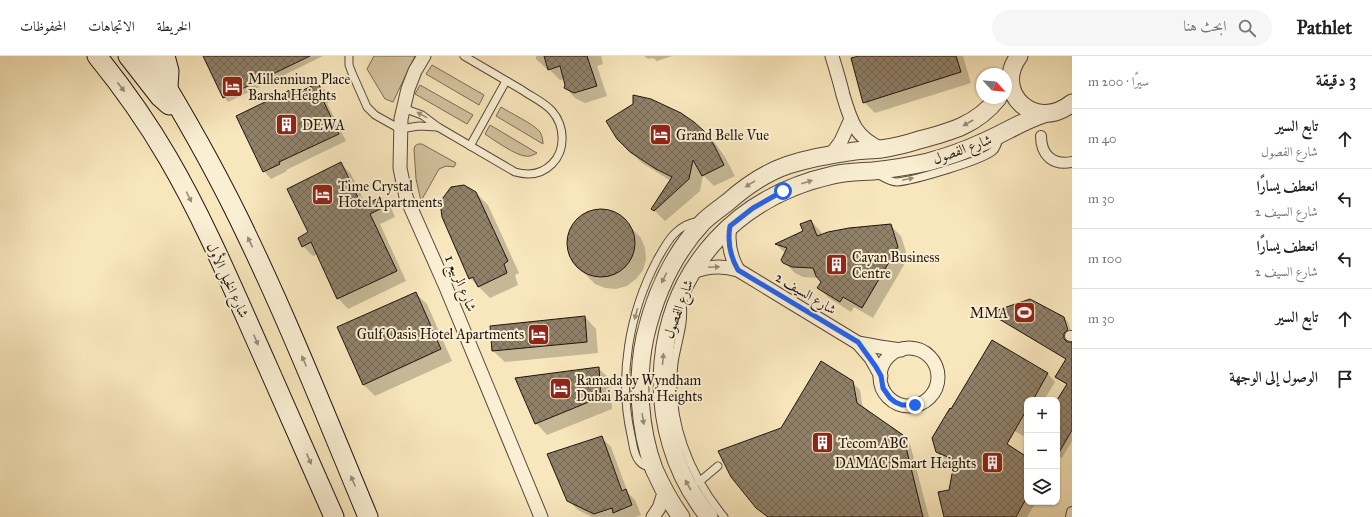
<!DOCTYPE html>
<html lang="ar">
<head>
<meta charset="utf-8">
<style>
	body { margin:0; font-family:"IM FELL Great Primer",Amiri,serif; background:#f6f6f6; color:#222; direction:rtl }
	.controls { position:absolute; right:12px; bottom:12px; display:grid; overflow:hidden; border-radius:8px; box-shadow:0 1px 3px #0004 }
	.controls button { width:36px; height:36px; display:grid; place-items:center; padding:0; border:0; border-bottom:1px solid #e0e0e0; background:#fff; color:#222; font:20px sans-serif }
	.compass { position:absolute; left:976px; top:12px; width:36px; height:36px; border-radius:50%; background:#fff; box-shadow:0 1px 3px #0004; rotate:116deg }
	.stop { position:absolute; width:12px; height:12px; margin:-9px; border:3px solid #2563eb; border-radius:50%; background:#fff }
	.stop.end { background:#2563eb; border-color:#fff; box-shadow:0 1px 4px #0008 }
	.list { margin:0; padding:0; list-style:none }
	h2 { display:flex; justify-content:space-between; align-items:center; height:52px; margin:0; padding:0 16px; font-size:17px }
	h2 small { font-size:13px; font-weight:400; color:#767676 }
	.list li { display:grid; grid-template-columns:26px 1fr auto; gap:12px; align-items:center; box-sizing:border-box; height:60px; padding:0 16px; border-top:1px solid #e0e0e0 }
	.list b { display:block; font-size:15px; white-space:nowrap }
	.list p { margin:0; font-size:13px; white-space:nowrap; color:#767676 }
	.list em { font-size:13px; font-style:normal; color:#767676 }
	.icon { flex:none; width:22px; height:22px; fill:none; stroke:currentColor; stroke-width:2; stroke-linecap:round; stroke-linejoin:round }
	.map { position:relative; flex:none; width:1072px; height:461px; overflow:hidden; direction:ltr }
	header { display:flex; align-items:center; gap:24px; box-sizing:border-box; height:56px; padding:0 20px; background:#fff; border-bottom:1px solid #e0e0e0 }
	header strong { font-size:19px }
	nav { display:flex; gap:22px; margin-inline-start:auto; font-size:14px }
	.search { width:280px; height:36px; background:#f6f6f6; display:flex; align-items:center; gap:10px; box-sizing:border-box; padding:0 14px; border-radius:22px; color:#767676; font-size:15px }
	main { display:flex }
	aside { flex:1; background:#fff }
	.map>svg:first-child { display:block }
</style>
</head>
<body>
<header>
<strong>Pathlet</strong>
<div class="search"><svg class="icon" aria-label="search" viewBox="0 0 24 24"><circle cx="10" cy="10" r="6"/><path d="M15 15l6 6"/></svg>ابحث هنا</div>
<nav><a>الخريطة</a><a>الاتجاهات</a><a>المحفوظات</a></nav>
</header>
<main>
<aside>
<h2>3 دقيقة<small>سيرًا · 200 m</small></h2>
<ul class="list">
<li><svg class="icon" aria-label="ahead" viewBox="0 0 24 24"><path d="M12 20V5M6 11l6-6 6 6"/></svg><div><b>تابع السير</b><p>شارع الفصول</p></div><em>40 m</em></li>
<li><svg class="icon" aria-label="left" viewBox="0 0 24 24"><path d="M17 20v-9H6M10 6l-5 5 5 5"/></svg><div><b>انعطف يسارًا</b><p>شارع السيف 2</p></div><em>30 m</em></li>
<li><svg class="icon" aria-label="left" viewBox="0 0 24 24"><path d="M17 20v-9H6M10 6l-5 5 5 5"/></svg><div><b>انعطف يسارًا</b><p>شارع السيف 2</p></div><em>100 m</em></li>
<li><svg class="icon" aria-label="ahead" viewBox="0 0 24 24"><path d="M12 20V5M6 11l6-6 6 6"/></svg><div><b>تابع السير</b></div><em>30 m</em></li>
<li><svg class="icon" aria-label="arrive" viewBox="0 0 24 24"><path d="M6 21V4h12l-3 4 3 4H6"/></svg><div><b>الوصول إلى الوجهة</b></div></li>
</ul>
</aside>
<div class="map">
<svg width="1072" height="461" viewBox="0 0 1072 461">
	<defs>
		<pattern id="building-cross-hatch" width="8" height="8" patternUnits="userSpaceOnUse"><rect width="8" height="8" fill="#908169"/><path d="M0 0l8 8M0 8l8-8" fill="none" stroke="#756855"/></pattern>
	</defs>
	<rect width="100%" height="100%" fill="#f8e6bc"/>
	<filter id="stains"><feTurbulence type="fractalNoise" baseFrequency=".005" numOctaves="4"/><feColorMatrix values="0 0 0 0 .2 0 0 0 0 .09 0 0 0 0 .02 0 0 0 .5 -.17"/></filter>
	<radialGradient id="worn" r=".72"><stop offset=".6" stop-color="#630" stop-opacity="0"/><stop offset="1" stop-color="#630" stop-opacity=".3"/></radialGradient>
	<g fill="#d3c29f" stroke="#7a6b57">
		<path d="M374,0H415L393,46L385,43L367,13Z"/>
		<path d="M432,9L484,39L479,49L426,18Z"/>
		<path d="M420,29L473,59L467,68L415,38Z"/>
		<path d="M501,51C510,57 534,68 540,76C542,79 543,84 543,88L496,60Z"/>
		<path d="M490,69L537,97C533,99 529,101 525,100C515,99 494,84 485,78Z"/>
		<path d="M418,88H422L456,107L454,111L446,110L439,113L421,145L416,123L414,93L415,90Z"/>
	</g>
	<g fill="#0003">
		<path d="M204,0H323L228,46L224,41Z"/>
		<path d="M536,0H601L603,8L597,10L607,40L585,47L575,42L565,31L566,29L564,23L560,24L549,13H547L536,3Z"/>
		<path d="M644,0H672L657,5L653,2L648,3Z"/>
		<path d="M861,0H963L971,27L875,57L864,46Z"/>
		<path d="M318,28L326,35L331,46L327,47L346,85L286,114L287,115L271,123L264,115L294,33L298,37Z"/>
		<path d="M703,75L715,87L725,101L735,120L714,130L703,119L700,135L665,165L653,153L671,125L642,107L630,95Z"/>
		<path d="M341,108L351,118L366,149L381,142L391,152L395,161L380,168L406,225L348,253L338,242L318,198L313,200L303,190Z"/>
		<path d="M476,137L488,149L519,217L515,219L518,229L490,242L470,222Z"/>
		<path d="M603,154L613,156L622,162L641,182L645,192L646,203L643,214L636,223L627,230L616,233L605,232L595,228L575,208L569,199L567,188L569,177L574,167L582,160L592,155Z"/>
		<path d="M811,165L821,176L822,179L890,169L901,180L908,202L873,262L854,251L851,256L829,242L818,232L822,226L819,222L803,221L795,217L784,206L785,197L776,188L804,176Z"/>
		<path d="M415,237L427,248L452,305L375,340L364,329Z"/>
		<path d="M991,257L1064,262L1069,279L1071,278L1066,264L1068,266L1072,278L1068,281V287L1072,288V385L1062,402L1057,399V346L1067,329L1056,321L1067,304L994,260Z"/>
		<path d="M585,261L596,273L598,297L505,306L493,295Z"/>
		<path d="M993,286L1048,318L1055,326L1044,344H1027V374L1023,380L996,364L989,375L1027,402V446H1036L1027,461H945L949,435L957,409L944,403L936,396L952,355Z"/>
		<path d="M598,312L610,323L612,353L547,379L536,367Z"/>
		<path d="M852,326L860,334L863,353L902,380L910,388L929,461H767L757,451L781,373Z"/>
		<path d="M601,381L611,391L628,437L635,444L641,459L635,461H592L578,454L568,444Z"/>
	</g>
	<g fill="url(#building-cross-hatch)" stroke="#20140f">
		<path d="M203,0H310L223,42Z"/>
		<path d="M544,0H587L597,30L574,37L564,32L565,29L560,10L548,14Z"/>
		<path d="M859,0H956L961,16L863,47L851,2Z"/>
		<path d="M318,27L324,38L321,40L339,78L279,106L280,108L263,116L236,60L294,32L297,37Z"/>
		<path d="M633,39L651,43L681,57L694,66L704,75L714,89L724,109L702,120L693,104L689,123L654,155L651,153L672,121L656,113L630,96L617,83L606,65L633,48Z"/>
		<path d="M341,106L362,150L381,141L386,150L370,158L397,215L337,243L311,186L302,191L298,182L308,176L287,133Z"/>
		<path d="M464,129L476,136L508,205L504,208L507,217L478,231L473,221L469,223L442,161L440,146L451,131Z"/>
		<circle cx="601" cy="187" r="34"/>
		<path d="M811,164L817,180L828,176L849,172L891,168L898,191L862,252L843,241L840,246L817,232L821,226L816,220L813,212L792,211L783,207L781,204L787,192L775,188L803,175L800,168Z"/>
		<path d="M416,236L441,293L363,329L337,271Z"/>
		<path d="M1030,243L1064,261L1068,274L1064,277V283L1067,286H1072V374L1057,400V344L1067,328L1055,321L1066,303L989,257Z"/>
		<path d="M585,260L587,286L492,295L490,270Z"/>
		<path d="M992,284L1048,317L1033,344H1027V353L1007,388L1027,401V441L1016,461H944L938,436L949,434L952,418L957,405L936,396L932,382L950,352L951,353Z"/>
		<path d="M821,305L853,325L857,347L903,379L923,461H768L756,452L731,421L718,395L781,372Z"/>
		<path d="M599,311L601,341L535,368L515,322Z"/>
		<path d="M602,380L622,435L626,433L632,449L613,457L612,452L594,458L567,445L547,398Z"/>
	</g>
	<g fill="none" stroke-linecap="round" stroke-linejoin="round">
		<defs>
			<g id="service">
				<path d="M349,0V9L352,17L367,51L375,59L400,73L419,70L438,71"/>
				<path d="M403,52L422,59L438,71L515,116C529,120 542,118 552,108C566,94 565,70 552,55C544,46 532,41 522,34C503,23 483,11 464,0"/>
				<path d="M470,90L506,25"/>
				<path d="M877,118C883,121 890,126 897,126C911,125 986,104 994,94C997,91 998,85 1000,80"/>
				<path d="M682,247C685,268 677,286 674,307C667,363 689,419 724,461"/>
				<path d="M652,412C647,411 642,409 639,405C633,398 633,387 631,379C618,321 629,257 657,204C667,186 676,168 700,165"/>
				<path d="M699,426L718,410"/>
			</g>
			<g id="pedestrian">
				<path d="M1041,80C1041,99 1053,110 1072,106"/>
				<path d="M1070,280H1072"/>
				<path d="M1071,461L1072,456"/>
			</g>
			<g id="minor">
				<path d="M424,0L415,15L408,33L401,63L400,112L406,141L445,229L541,461"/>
				<path d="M832,0C836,13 840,26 843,39C851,66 855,81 882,93"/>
				<path d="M831,99L841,85L851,63"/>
				<path d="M730,170C727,187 730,200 738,214"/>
				<path d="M691,217C707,210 721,209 738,214L858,287L880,291L901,294"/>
				<path d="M858,287L871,302L881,320"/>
				<circle cx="909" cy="321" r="29"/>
				<path d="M653,461L659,452L665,434"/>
			</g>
			<g id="tertiary">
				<path d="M1019,0C992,36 1035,77 1072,47"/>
				<path d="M681,461C671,447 661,429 654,413C639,372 636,324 645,281C655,238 672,199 703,166C710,159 719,153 728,146C746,130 765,117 788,109C810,102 833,98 855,95C864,94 873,94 881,93C894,91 907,88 919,84C950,76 977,69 998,42"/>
				<path d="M709,461C674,418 658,362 663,306C672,209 739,140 833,119C846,116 859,116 873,115C891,113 910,110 928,106C946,101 964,95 981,87C1003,78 1022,65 1044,58"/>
			</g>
			<g id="secondary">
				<path d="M97,0C123,32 147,66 168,102C206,167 236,240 267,309C289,360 312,410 334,461"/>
				<path d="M128,0L160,41L169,49"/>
				<path d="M148,0C180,52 211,106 238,161C286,259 326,360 368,461"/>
				<path d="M165,0L169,15L168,31"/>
			</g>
		</defs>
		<use href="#service" stroke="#56483a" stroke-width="9"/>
		<use href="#pedestrian" stroke="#56483a" stroke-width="12"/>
		<use href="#minor" stroke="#56483a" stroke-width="15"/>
		<use href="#tertiary" stroke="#56483a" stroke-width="19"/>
		<use href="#secondary" stroke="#20140f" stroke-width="21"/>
		<use href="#service" stroke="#faefd3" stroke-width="7"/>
		<use href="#pedestrian" stroke="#faefd3" stroke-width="10"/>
		<use href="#minor" stroke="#faefd3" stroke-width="13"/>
		<use href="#tertiary" stroke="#faefd3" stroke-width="17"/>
		<use href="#secondary" stroke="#faefd3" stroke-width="19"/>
	</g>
	<defs><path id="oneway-solid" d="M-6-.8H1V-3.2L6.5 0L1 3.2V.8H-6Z"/></defs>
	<g fill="#988c7b">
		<use href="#oneway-solid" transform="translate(121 31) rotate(53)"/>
		<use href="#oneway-solid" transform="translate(422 59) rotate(-151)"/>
		<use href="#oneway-solid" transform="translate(968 67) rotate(150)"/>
		<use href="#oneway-solid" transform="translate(908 123) rotate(-12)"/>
		<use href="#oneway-solid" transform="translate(807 126) rotate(-17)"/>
		<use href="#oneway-solid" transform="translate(750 128) rotate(148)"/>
		<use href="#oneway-solid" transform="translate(189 141) rotate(63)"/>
		<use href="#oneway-solid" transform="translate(250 186) rotate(-115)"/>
		<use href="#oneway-solid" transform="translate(714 211) rotate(-3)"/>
		<use href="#oneway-solid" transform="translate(664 222) rotate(116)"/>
		<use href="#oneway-solid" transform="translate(636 258) rotate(105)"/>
		<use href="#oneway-solid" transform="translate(256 284) rotate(67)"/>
		<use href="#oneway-solid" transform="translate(663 303) rotate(-85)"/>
		<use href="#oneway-solid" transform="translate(304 305) rotate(-113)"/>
		<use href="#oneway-solid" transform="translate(643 363) rotate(81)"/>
		<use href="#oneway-solid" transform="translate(309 403) rotate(66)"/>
		<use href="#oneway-solid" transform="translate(353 425) rotate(-113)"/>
		<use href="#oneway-solid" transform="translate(688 429) rotate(-119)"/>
	</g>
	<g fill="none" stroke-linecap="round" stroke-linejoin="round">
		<path stroke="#2563eb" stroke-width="5" d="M783,135L753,152L730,170C727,187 730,200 738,214L858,286L876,311L881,320L883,332L890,342L895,346L902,349H915"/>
	</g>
	<defs>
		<symbol id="hotel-square" viewBox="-11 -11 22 22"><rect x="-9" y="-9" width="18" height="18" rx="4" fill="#8f2418" stroke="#faefd3"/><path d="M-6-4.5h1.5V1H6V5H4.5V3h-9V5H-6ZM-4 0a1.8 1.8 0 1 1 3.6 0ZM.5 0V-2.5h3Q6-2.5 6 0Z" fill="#fff"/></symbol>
		<symbol id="building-square" viewBox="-11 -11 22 22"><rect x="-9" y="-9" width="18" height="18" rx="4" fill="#8f2418" stroke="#faefd3"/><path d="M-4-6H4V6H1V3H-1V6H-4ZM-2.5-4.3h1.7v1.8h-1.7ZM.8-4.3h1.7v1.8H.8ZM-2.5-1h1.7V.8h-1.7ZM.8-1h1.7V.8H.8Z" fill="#fff"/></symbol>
		<symbol id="stadium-square" viewBox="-11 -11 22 22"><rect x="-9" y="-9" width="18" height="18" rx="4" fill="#8f2418" stroke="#faefd3"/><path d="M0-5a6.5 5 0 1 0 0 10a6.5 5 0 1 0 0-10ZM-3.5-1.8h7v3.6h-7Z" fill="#fff"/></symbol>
	</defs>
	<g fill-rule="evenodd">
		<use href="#hotel-square" x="220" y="18" width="25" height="25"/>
		<use href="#building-square" x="274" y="56" width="25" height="25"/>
		<use href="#hotel-square" x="648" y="66" width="25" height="25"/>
		<use href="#hotel-square" x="310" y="126" width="25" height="25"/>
		<use href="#building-square" x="824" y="196" width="25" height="25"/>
		<use href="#stadium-square" x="1012" y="244" width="25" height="25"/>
		<use href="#hotel-square" x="526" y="266" width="25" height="25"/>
		<use href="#hotel-square" x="548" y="320" width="25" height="25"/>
		<use href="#building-square" x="810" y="374" width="25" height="25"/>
		<use href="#building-square" x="980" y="394" width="25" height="25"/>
	</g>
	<g text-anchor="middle" stroke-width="4" stroke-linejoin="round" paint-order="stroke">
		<g font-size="14" fill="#20140f" stroke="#faefd3" text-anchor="start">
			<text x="248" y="28">Millennium Place<tspan x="248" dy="16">Barsha Heights</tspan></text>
			<text x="302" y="74">DEWA</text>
			<text x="676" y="84">Grand Belle Vue</text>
			<text x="338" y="135">Time Crystal<tspan x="338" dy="16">Hotel Apartments</tspan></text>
			<text x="852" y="206">Cayan Business<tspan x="852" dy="16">Centre</tspan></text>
			<text x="1008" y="262" text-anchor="end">MMA</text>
			<text x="524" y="283" text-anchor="end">Gulf Oasis Hotel Apartments</text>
			<text x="576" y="329">Ramada by Wyndham<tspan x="576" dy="16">Dubai Barsha Heights</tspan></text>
			<text x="838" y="392">Tecom ABC</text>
			<text x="976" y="412" text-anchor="end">DAMAC Smart Heights</text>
		</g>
		<g font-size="14" fill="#20140f" stroke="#faefd3">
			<text transform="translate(962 93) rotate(-20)" y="5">شارع الفصول</text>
			<text transform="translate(228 224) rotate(65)" y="5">شارع الخيل الأول</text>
			<text transform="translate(461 227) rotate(67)" y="5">شارع الربيع 1</text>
			<text transform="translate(806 237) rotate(31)" y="5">شارع السيف 2</text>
			<text transform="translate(678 253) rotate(-70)" y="5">شارع الفصول</text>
		</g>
	</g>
	<rect width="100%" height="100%" filter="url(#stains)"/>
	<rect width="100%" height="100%" fill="url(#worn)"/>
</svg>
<div class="controls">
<button>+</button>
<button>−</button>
<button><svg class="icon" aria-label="layers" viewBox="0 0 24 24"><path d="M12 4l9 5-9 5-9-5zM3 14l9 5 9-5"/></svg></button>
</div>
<svg class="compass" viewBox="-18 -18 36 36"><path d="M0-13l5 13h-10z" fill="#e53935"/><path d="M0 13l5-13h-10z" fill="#767676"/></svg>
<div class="stop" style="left:783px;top:135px"></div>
<div class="stop end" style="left:915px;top:349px"></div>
</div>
</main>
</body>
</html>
